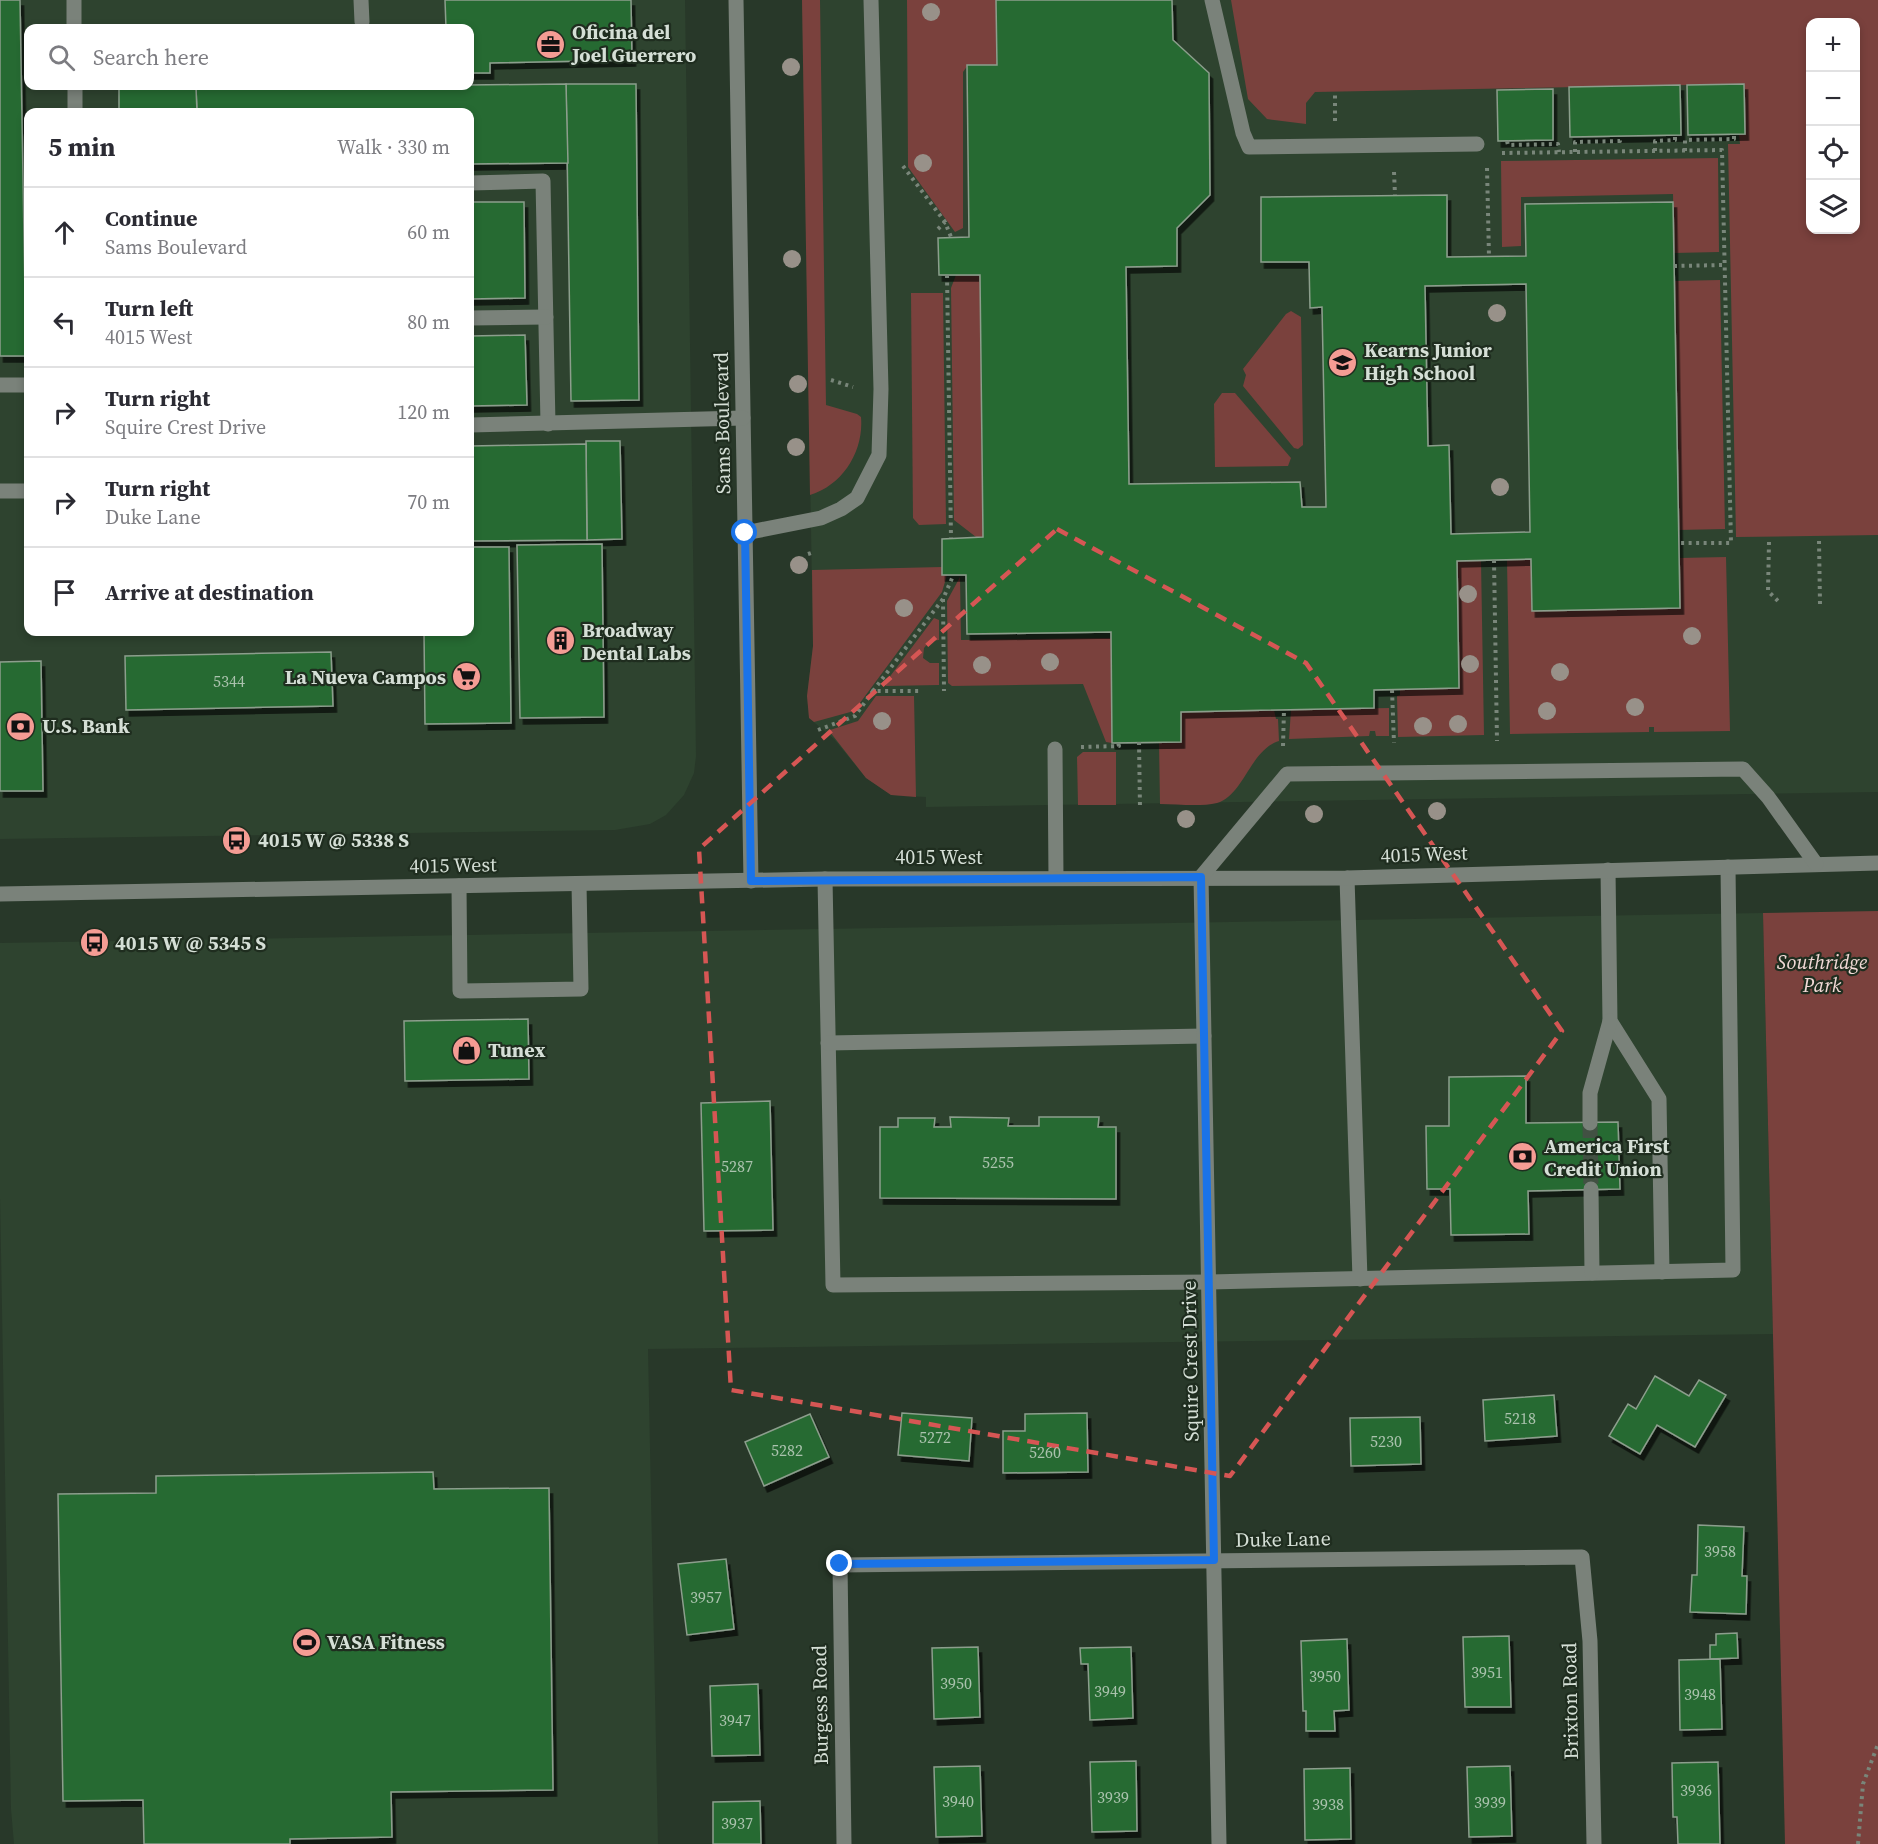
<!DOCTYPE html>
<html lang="en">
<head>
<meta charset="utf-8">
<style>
	body { margin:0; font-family:"Source Serif 4",serif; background:#f7f7f7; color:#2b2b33 }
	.controls { position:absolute; right:18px; top:18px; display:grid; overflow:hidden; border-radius:12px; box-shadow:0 3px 9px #0003 }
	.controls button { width:54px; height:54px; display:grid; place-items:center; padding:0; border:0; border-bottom:2px solid #e1e1e2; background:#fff; color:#2b2b33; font:30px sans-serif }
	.stop { position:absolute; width:18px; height:18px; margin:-14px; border:4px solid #1a73e8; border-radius:50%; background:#fff }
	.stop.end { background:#1a73e8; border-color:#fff; box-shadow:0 2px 6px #0008 }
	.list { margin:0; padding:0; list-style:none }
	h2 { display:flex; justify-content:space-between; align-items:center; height:78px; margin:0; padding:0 24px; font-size:26px }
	h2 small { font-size:20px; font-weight:400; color:#7c7c81 }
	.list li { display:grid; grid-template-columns:39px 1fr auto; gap:18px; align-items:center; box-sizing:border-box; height:90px; padding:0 24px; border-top:2px solid #e1e1e2 }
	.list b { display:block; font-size:22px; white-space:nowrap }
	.list p { margin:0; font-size:20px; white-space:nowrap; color:#7c7c81 }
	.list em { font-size:20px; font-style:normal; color:#7c7c81 }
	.icon { flex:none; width:33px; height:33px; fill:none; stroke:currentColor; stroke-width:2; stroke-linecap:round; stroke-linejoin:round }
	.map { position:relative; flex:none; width:1878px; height:1844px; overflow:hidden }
	.search { position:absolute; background:#fff; box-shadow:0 3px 9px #0003; left:24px; top:24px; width:450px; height:66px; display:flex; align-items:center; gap:15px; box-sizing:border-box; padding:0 21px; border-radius:12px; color:#7c7c81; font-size:22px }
	.panel { position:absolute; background:#fff; box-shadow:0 3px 9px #0003; left:24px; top:108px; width:450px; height:528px; border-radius:12px }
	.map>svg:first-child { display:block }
</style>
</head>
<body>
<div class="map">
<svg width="1878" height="1844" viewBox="0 0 1878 1844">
	<defs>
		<filter id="shadow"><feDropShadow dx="3.5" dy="6" stdDeviation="0" flood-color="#0009"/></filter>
	</defs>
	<rect width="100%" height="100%" fill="#283829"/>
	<g fill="#2e432f" fill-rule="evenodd">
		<path d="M0,0H685L696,756L694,773L684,795L666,815L650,824L615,830L0,839ZM28,28H470V86H28ZM28,112H470V632H28Z"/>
		<path d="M802,0H1878V792L926,807V797L891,795L866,778L834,739L809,718L807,696L813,646ZM1810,22H1856V230H1810Z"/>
		<path d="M1763,913L1773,1334L648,1349L658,1844H14L11,1809L0,1197V943Z"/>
	</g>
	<g fill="#7a413d" fill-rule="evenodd">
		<path d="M802,0H820L826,405L857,414L861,417C864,451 843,485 810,495Z"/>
		<path d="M907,0H996L997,65H968L963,72V228L955,232L908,167Z"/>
		<path d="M1231,0H1878V535L1736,537L1728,144H1740L1739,134H1745L1744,84L1315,92L1306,103V124L1267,119L1248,99ZM1810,22H1856V230H1810Z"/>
		<path d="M1718,158L1719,252L1674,253L1673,194L1521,197V246L1502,247L1501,161Z"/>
		<path d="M956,275H980L983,537H976L954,520L951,288Z"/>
		<path d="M1720,280L1725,529L1678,530L1674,281Z"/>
		<path d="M911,293H943L946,524L919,525L913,518Z"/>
		<path d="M1291,311L1301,317L1303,445L1298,449L1294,448L1243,386L1246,375L1243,369L1286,314Z"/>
		<path d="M1222,393H1235L1291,458L1288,466L1215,467L1214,404Z"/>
		<path d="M1726,557L1730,731L1654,732V727H1649V732L1510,734L1507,560L1531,559L1532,611L1679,608V558Z"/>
		<path d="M1457,561H1481L1484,735L1398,737L1397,696L1400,695V689L1459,688Z"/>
		<path d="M942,567V575H947L942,592L854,711L814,722L809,718L807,696L813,646L812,570Z"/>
		<path d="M960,577L961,640L1111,638L1112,743L1106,742L1083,684L952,686L948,683L947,601Z"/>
		<path d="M934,618L939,620V640L930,641L924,648L923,658L930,663H939V685L886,686L885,683Z"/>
		<path d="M876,696H914L916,797L891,795L866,778L830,732V730L858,721Z"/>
		<path d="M1389,708V736H1376L1375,731H1370L1369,736L1289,739L1291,710Z"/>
		<path d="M1274,710L1276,719H1278L1279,741C1250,750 1244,795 1217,803C1200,807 1177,804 1160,804L1159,742H1181V712Z"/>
		<path d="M1083,752H1116V805H1078L1077,757Z"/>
		<path d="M1878,911V1844H1785L1763,913Z"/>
	</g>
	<g fill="#286a31" stroke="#8c9e8d" stroke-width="1.5" fill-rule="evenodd" filter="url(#shadow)">
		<path d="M0,0H20L26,356H0Z"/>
		<path d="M445,0H631L632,60L490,63V73H470V28H446Z"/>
		<path d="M996,0H1172L1173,40L1209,73L1210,195L1177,228V266L1126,267L1129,484L1300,482L1302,507H1326L1322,307L1310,308L1309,262H1261V197L1447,195V257L1526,256L1525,204L1673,202L1680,608L1532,611L1531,559L1457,561L1459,688L1374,690V708L1181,712V742L1112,743L1111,632L967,634L966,575H942V539L983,537L980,275H939L938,238L969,237L967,65H997ZM1526,284L1530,532L1451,534L1449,445L1428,446L1425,286Z"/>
		<path d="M566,84H636L639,400L571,401Z"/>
		<path d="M566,84L568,163L470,164V112H197L196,88Z"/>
		<path d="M1744,84L1745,134L1688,135L1687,85Z"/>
		<path d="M1680,85L1681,135L1570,137L1569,87Z"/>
		<path d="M196,88L197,112H119V89Z"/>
		<path d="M1553,89V140L1498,141L1497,90Z"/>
		<path d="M470,202H524L525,298L470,299Z"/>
		<path d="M525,335L527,405L470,406V336Z"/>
		<path d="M586,441H620L622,539L587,540Z"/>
		<path d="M586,444L587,540L470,541V446Z"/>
		<path d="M602,544L604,717L520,718L517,545Z"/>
		<path d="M470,547H509L511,723L425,724L424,632H470Z"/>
		<path d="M331,652L333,706L126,710L125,656Z"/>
		<path d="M41,661L43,791H0V662Z"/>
		<path d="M528,1019L529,1079L405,1081L404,1021Z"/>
		<path d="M1526,1076V1123L1618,1122L1620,1189L1528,1191L1529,1234L1451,1235L1450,1189H1427L1426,1126H1449V1077Z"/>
		<path d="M770,1101L773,1230L704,1231L701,1103Z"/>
		<path d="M950,1117L1009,1118L1008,1126H1039V1117H1099L1098,1127H1116V1199L880,1198V1127H898V1118H935L934,1127H951Z"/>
		<path d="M1655,1376L1689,1396L1699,1380L1726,1395L1695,1447L1657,1425L1640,1454L1609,1436L1628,1404L1636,1409Z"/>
		<path d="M1554,1395L1557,1436L1485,1441L1483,1400Z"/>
		<path d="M902,1413L972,1418L969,1461L898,1455Z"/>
		<path d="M1087,1413L1088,1472L1003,1473V1431H1025V1414Z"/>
		<path d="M810,1414L829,1457L764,1486L745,1442Z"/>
		<path d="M1420,1417L1421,1464L1351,1466L1350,1418Z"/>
		<path d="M433,1472L434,1489L549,1488L553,1790L391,1792L392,1837L290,1839V1844H144L143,1800L63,1801L58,1494L156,1493V1476Z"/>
		<path d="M1698,1525L1744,1527L1742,1576H1747L1746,1614L1690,1612L1692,1575H1697Z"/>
		<path d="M726,1559L734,1629L687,1635L678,1564Z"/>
		<path d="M1737,1633L1738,1658L1710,1659V1645H1716V1634Z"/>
		<path d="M1509,1636L1511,1707H1465L1463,1637Z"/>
		<path d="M1347,1639L1349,1710L1334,1711L1335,1731H1306V1711H1303L1301,1641Z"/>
		<path d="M978,1647L980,1717L934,1719L932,1648Z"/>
		<path d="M1131,1647L1133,1718L1090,1720L1088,1664H1081L1080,1648Z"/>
		<path d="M1720,1659L1722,1729L1680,1730L1679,1660Z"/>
		<path d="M758,1684L760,1755L712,1756L710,1686Z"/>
		<path d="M1136,1761L1137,1831L1092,1832L1090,1762Z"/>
		<path d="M1718,1762L1720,1844H1678L1677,1817H1673L1672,1763Z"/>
		<path d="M980,1766L982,1836L936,1837L934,1767Z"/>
		<path d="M1510,1766L1512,1836L1469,1837L1467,1767Z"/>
		<path d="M1350,1768L1351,1839L1305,1840L1304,1769Z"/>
		<path d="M760,1801L761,1844H713V1802Z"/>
	</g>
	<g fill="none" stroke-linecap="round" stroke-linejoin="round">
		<path stroke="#425143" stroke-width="15" stroke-dasharray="15 8" stroke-linecap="butt" d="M1590,1123L1591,1189"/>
		<g stroke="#79867a" stroke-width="4" stroke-dasharray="3 4.5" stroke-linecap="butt">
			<path d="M1335,121V91"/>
			<path d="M1507,141L1508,145L1558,144L1559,152"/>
			<path d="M1655,151V141L1675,140V135"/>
			<path d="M1685,151V140L1734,139V135"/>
			<path d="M1575,152V142L1620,141V136"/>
			<path d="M1502,153L1722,150L1731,543H1678"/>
			<path d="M903,166L945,222L951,237"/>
			<path d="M1487,168L1489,257"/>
			<path d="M1394,172L1395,195"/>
			<path d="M938,229L945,222"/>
			<path d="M1674,266L1725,265"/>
			<path d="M947,275L951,538"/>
			<path d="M831,380L853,387"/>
			<path d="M1819,541L1820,604"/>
			<path d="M1769,542L1768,591L1781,604"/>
			<path d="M808,554L811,553"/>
			<path d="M1494,560L1497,741"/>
			<path d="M943,599L944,691"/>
			<path d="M1392,690L1394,743"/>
			<path d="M873,691L943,599L953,576"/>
			<path d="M818,730L855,716L873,691H920"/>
			<path d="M1139,742L1140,808"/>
			<path d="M1283,746L1284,710"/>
			<path d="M1081,747L1119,746L1118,743"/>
			<path d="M1858,1844L1863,1784L1878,1744"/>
		</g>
		<g stroke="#7a827a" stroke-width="15">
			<path d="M74,0V28"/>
			<path d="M361,0L362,22"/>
			<path d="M736,0L751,881"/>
			<path d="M1212,0L1243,133L1249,147L1477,144"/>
			<path d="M75,86V112"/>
			<path d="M470,183L543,181L548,424"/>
			<path d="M470,318L546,317"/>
			<path d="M0,385H28"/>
			<path d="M470,425L743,418"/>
			<path d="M0,491H28"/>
			<path d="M745,533L821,518L841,509L857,498L879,455L881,389L871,0"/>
			<path d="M1055,749L1056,878"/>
			<path d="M1608,870L1610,1021L1659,1099L1662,1272"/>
			<path d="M1347,878L1360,1279"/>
			<path d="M825,879L833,1285L1210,1282L1733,1270L1728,867"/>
			<path d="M459,886L460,991L581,989L579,884"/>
			<path d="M0,894L825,879L1347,878L1878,863"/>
			<path d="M828,1043L1204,1036"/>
			<path d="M1590,1123V1093L1610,1021"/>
			<path d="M1591,1189L1592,1273"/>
			<path d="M844,1844L840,1565L1582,1557L1590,1641L1594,1844"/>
			<path d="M1219,1844L1201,877L1287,774L1743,769L1768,797L1816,864"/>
		</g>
	</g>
	<g fill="#989189">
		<circle cx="931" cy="12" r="9"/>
		<circle cx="791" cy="67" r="9"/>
		<circle cx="923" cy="163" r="9"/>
		<circle cx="792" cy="259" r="9"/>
		<circle cx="1497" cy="313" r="9"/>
		<circle cx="798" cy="384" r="9"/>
		<circle cx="796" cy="447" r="9"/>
		<circle cx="1500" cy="487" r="9"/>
		<circle cx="799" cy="565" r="9"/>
		<circle cx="1468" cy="594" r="9"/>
		<circle cx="904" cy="608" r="9"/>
		<circle cx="1692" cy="636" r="9"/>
		<circle cx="1050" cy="662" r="9"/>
		<circle cx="1470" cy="664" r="9"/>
		<circle cx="982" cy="665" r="9"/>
		<circle cx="1560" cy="672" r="9"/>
		<circle cx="1635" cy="707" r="9"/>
		<circle cx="1547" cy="711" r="9"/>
		<circle cx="882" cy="721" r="9"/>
		<circle cx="1458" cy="724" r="9"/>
		<circle cx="1423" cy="726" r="9"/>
		<circle cx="1437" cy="811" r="9"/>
		<circle cx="1314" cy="814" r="9"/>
		<circle cx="1186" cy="819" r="9"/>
	</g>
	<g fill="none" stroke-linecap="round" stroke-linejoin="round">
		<path stroke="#1a73e8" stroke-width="8" d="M745,533L751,881L1201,877L1214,1560L840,1564"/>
	</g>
	<path fill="none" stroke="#d65654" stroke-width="4.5" stroke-dasharray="12 8" stroke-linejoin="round" d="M1057,529L1306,663L1562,1031L1230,1476L731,1390L699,849Z"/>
	<defs>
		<symbol id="office-disc" viewBox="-11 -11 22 22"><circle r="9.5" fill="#f59c94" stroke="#1f2d1f"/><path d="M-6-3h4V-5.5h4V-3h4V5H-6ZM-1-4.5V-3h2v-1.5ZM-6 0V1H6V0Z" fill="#111"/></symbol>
		<symbol id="school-disc" viewBox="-11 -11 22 22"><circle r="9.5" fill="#f59c94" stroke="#1f2d1f"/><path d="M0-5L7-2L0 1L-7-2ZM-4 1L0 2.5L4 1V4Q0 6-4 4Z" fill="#111"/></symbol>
		<symbol id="building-disc" viewBox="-11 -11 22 22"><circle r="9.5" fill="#f59c94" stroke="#1f2d1f"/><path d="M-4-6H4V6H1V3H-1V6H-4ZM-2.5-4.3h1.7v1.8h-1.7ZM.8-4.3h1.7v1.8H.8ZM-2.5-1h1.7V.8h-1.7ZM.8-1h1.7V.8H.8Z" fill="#111"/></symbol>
		<symbol id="supermarket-disc" viewBox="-11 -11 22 22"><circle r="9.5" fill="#f59c94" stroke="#1f2d1f"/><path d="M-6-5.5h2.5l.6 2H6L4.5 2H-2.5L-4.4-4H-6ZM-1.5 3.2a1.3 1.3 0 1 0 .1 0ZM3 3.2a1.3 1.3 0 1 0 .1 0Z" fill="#111"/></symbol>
		<symbol id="bank-disc" viewBox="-11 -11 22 22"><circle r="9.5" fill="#f59c94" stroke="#1f2d1f"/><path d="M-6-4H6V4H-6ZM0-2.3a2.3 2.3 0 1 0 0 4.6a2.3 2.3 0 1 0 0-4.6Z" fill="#111"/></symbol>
		<symbol id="bus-disc" viewBox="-11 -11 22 22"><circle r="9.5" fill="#f59c94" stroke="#1f2d1f"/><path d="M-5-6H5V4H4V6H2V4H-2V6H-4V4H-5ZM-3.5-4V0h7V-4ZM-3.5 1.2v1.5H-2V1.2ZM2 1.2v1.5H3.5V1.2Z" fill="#111"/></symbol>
		<symbol id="shop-disc" viewBox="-11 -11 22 22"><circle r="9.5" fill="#f59c94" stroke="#1f2d1f"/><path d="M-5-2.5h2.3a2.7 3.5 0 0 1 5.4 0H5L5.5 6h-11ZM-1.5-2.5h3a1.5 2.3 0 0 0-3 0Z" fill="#111"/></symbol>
		<symbol id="stadium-disc" viewBox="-11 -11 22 22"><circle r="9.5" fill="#f59c94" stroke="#1f2d1f"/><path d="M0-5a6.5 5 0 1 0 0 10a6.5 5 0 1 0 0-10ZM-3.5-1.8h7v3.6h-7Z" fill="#111"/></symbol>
	</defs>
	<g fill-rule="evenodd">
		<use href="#office-disc" x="534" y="28" width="33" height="33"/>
		<use href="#school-disc" x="1326" y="346" width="33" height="33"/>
		<use href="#building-disc" x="544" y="624" width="33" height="33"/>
		<use href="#supermarket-disc" x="450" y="660" width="33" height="33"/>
		<use href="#bank-disc" x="4" y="710" width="33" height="33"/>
		<use href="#bus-disc" x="220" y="824" width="33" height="33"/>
		<use href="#bus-disc" x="78" y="926" width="33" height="33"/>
		<use href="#shop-disc" x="450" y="1034" width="33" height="33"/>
		<use href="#bank-disc" x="1506" y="1140" width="33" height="33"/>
		<use href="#stadium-disc" x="290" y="1626" width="33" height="33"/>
	</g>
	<g text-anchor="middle" stroke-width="4.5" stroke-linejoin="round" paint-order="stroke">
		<g font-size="16" fill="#aac2ad">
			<text x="229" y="687">5344</text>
			<text x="998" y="1168">5255</text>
			<text x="737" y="1172">5287</text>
			<text x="1520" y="1424">5218</text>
			<text x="935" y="1443">5272</text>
			<text x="1386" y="1447">5230</text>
			<text x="787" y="1456">5282</text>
			<text x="1045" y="1458">5260</text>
			<text x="1720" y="1557">3958</text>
			<text x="706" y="1603">3957</text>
			<text x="1487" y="1678">3951</text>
			<text x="1325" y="1682">3950</text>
			<text x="956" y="1689">3950</text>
			<text x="1110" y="1697">3949</text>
			<text x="1700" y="1700">3948</text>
			<text x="735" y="1726">3947</text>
			<text x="1696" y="1796">3936</text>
			<text x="1113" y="1803">3939</text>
			<text x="958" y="1807">3940</text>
			<text x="1490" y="1808">3939</text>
			<text x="1328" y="1810">3938</text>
			<text x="737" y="1829">3937</text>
		</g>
		<g font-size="20" font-weight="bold" fill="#d5dfd6" stroke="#1f2d1f" text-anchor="start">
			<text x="572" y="39">Oficina del<tspan x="572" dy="23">Joel Guerrero</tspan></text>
			<text x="1364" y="357">Kearns Junior<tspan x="1364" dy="23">High School</tspan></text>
			<text x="582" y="637">Broadway<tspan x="582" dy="23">Dental Labs</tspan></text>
			<text x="446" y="684" text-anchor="end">La Nueva Campos</text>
			<text x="42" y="733">U.S. Bank</text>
			<text x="258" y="847">4015 W @ 5338 S</text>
			<text x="115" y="950">4015 W @ 5345 S</text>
			<text x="488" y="1057">Tunex</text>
			<text x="1544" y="1153">America First<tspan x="1544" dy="23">Credit Union</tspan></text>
			<text x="327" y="1649">VASA Fitness</text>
		</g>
		<g font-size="20" fill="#d5dfd6" stroke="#1f2d1f">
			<text transform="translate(722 423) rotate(-91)" y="7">Sams Boulevard</text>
			<text transform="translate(1424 854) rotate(-2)" y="7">4015 West</text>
			<text x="939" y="864">4015 West</text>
			<text transform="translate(453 865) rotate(-1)" y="7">4015 West</text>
			<text transform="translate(1190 1361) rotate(-91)" y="7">Squire Crest Drive</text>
			<text transform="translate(1283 1539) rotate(-1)" y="7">Duke Lane</text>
			<text transform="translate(1570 1701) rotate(-91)" y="7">Brixton Road</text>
			<text transform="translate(820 1705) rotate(-91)" y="7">Burgess Road</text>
		</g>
		<g font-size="20" font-style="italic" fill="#f3dad7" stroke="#1f2d1f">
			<text x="1822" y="969">Southridge<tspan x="1822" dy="23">Park</tspan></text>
		</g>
	</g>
</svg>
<div class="controls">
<button>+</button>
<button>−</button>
<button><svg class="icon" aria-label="locate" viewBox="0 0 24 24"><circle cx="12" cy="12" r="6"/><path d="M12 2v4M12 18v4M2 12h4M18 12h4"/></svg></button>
<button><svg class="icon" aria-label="layers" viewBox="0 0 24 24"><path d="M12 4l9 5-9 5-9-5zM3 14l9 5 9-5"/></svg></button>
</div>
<div class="stop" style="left:745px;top:533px"></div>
<div class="stop end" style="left:840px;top:1564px"></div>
<div class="search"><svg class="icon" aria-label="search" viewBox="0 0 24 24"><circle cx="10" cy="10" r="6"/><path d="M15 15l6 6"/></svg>Search here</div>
<section class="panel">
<h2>5 min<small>Walk · 330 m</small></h2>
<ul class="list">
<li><svg class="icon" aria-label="ahead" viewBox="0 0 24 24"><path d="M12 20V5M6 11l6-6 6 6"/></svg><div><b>Continue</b><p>Sams Boulevard</p></div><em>60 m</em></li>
<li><svg class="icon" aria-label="left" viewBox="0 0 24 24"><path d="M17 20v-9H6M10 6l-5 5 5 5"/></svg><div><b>Turn left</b><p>4015 West</p></div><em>80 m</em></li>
<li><svg class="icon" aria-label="right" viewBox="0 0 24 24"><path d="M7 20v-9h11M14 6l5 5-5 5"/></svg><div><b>Turn right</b><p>Squire Crest Drive</p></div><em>120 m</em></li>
<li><svg class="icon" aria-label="right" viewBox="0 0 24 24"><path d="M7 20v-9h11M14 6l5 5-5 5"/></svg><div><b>Turn right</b><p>Duke Lane</p></div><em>70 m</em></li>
<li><svg class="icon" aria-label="arrive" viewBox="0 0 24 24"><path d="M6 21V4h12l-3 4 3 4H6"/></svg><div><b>Arrive at destination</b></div></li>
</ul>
</section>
</div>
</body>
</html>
